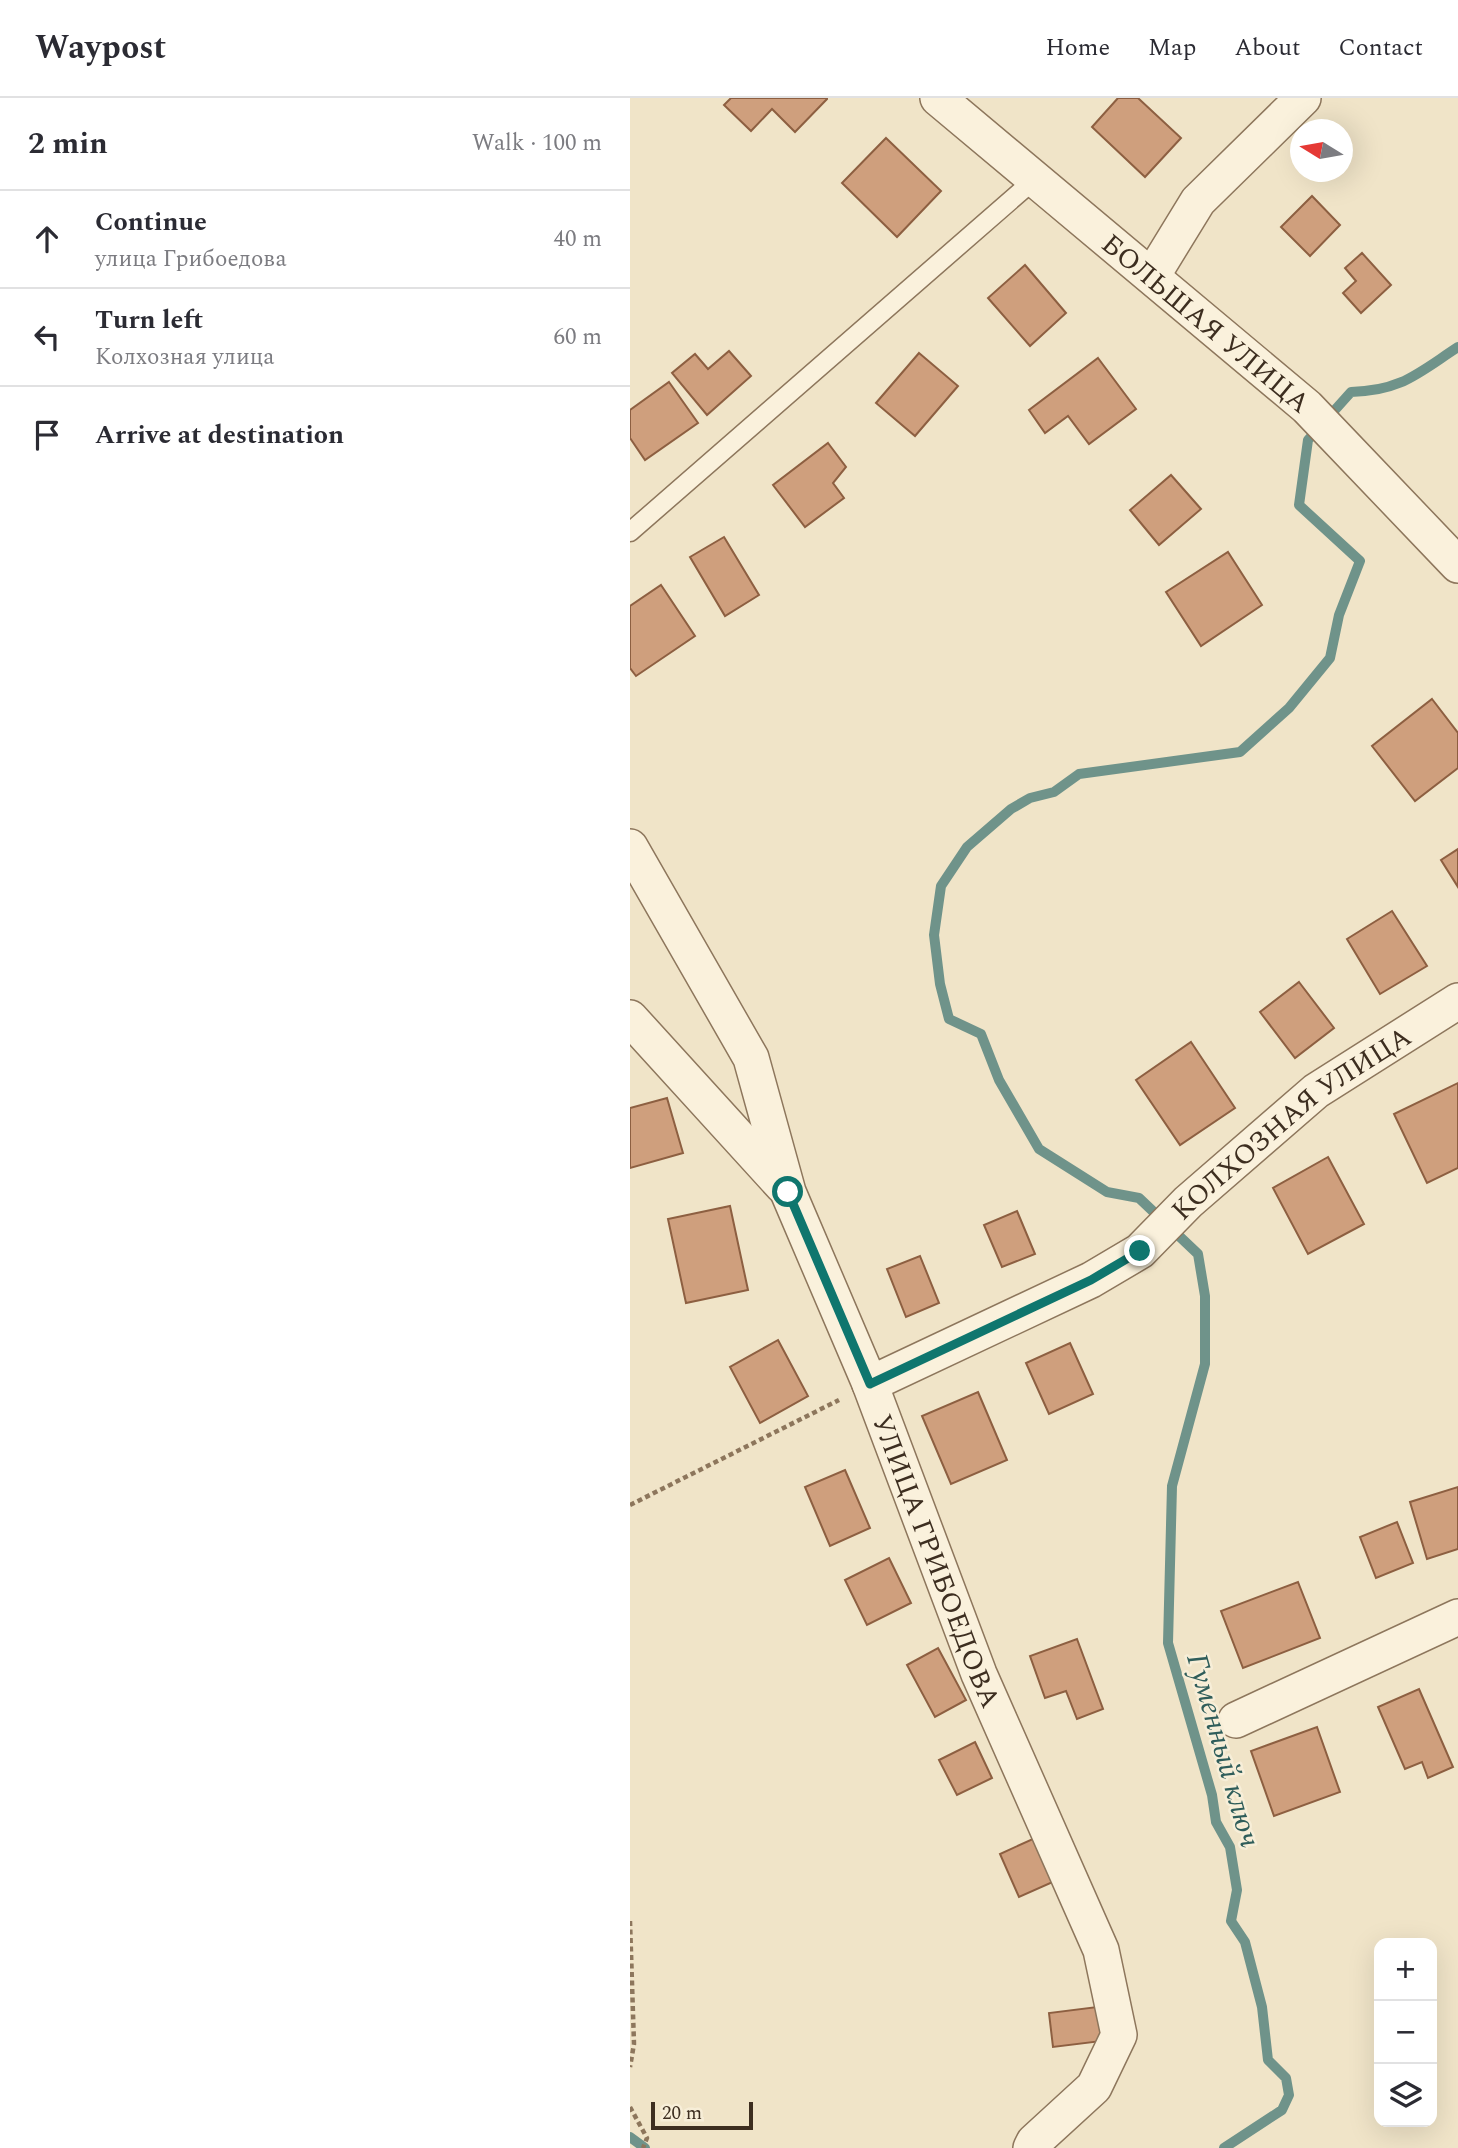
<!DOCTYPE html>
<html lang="en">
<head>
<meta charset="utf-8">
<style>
	body { margin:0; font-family:Spectral,serif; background:#f2f2f3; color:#2b2b33 }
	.controls { position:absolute; right:21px; bottom:21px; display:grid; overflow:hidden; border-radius:14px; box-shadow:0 7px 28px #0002 }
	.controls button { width:63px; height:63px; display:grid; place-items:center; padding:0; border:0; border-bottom:2px solid #e1e1e2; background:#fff; color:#2b2b33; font:35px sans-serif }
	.compass { position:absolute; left:660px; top:21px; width:63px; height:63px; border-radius:50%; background:#fff; box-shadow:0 7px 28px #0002; rotate:281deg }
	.scale { position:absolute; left:21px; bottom:18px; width:102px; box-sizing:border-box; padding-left:7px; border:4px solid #3d2e20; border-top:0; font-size:19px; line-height:24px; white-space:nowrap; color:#3d2e20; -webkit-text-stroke:5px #f7eed8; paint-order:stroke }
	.stop { position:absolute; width:21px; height:21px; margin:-16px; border:5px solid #0f766e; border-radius:50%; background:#fff }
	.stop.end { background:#0f766e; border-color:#fff; box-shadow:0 2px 7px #0008 }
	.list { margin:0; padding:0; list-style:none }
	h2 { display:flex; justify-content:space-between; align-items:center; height:91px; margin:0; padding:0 28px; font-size:30px }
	h2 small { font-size:23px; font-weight:400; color:#7c7c81 }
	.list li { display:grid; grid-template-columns:46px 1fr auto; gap:21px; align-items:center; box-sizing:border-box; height:98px; padding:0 28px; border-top:2px solid #e1e1e2 }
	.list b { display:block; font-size:26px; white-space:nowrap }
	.list p { margin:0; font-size:23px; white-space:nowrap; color:#7c7c81 }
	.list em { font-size:23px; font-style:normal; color:#7c7c81 }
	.icon { flex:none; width:38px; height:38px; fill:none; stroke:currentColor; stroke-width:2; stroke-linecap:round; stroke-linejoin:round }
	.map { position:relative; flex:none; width:828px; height:2050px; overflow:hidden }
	header { display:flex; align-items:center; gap:42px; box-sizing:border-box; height:98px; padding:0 35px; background:#fff; border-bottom:2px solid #e1e1e2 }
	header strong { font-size:33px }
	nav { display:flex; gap:38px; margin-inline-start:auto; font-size:24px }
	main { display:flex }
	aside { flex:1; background:#fff }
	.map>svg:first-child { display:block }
</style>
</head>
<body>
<header>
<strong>Waypost</strong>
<nav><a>Home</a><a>Map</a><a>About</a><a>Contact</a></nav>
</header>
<main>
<aside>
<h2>2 min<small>Walk · 100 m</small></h2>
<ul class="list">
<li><svg class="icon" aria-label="ahead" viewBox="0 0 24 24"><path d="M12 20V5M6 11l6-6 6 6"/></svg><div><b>Continue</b><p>улица Грибоедова</p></div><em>40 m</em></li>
<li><svg class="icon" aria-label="left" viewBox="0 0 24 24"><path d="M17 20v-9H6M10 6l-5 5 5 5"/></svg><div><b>Turn left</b><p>Колхозная улица</p></div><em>60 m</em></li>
<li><svg class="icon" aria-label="arrive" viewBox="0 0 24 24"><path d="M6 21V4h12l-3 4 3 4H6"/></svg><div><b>Arrive at destination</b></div></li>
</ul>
</aside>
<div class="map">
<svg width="828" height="2050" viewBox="0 0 828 2050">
	<rect width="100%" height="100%" fill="#f0e4c8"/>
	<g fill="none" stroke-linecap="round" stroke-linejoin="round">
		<g stroke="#6f938a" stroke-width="10">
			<path d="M0,2039L15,2050"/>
			<path d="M594,2050L652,2012L659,1997L656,1980L638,1962L632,1909L615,1844L601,1823L607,1792L600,1749L586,1724L582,1697L538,1545L542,1388L575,1266V1198L568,1156L509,1100L477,1094L409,1051L369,982L351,936L319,921L310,886L304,837L311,788L337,749L381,711L400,700L424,694L449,676L610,654L659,610L700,560L709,517L730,463L669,407L678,342L721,294C771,293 788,275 828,249"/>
		</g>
	</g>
	<g fill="#cf9f7d" stroke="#8d5f41" stroke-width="2">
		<path d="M101,0H197V1L165,34L142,11L121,33L94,7Z"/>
		<path d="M488,0H508L551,40L515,79L462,29Z"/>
		<path d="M256,40L311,93L267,139L212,85Z"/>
		<path d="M682,98L710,127L680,158L651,129Z"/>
		<path d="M732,155L761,187L731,215L713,195L726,183L715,170Z"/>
		<path d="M395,167L436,215L400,248L358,200Z"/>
		<path d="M99,253L121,278L77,317L42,275L65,256L78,271Z"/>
		<path d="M289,255L328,288L285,338L246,305Z"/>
		<path d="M468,260L506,311L459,346L438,318L415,335L399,312Z"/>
		<path d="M39,284L68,325L15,362L0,340V312Z"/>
		<path d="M198,345L216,369L203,385L214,400L175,429L143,387Z"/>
		<path d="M541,377L571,411L529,447L500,412Z"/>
		<path d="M94,439L129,497L95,518L60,459Z"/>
		<path d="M598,454L632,507L571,548L536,494Z"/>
		<path d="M31,487L65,538L6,578L0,570V508Z"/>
		<path d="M802,601L828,635V670L785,703L742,648Z"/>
		<path d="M828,751V789L811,762Z"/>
		<path d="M762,813L797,868L750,896L717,841Z"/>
		<path d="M669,884L704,930L665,960L630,914Z"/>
		<path d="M561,944L605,1010L550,1047L506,982Z"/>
		<path d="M828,985V1070L797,1085L764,1016Z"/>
		<path d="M37,1000L53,1055L0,1070V1010Z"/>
		<path d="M698,1059L734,1126L678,1156L643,1090Z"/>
		<path d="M100,1108L118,1192L56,1205L38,1121Z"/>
		<path d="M387,1113L405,1156L372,1169L354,1127Z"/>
		<path d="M290,1158L309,1205L276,1219L257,1171Z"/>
		<path d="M148,1242L178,1298L130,1325L100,1269Z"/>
		<path d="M440,1245L463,1296L419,1316L396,1265Z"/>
		<path d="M348,1294L377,1362L321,1386L292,1318Z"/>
		<path d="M215,1372L240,1430L200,1448L175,1389Z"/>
		<path d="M828,1389V1451L797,1461L780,1404Z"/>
		<path d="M767,1424L783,1465L746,1480L730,1439Z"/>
		<path d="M259,1460L281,1505L237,1527L215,1482Z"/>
		<path d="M668,1484L690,1540L613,1570L591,1513Z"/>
		<path d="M447,1541L473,1611L447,1621L436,1593L415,1600L400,1558Z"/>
		<path d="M308,1550L336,1602L305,1619L277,1567Z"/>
		<path d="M789,1591L823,1669L798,1680L792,1664L775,1671L748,1609Z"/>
		<path d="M687,1629L710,1694L644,1718L621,1653Z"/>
		<path d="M345,1644L362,1680L327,1697L309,1662Z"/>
		<path d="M405,1740L425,1783L389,1799L370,1756Z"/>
		<path d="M467,1909L472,1943L423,1949L419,1915Z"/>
	</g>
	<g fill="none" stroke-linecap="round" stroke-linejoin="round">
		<defs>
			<path id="lane" d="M0,434L404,82"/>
			<g id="street">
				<path id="s1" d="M308,0L677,309L828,467"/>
				<path d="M522,178L568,103L673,0"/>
				<path id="s2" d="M0,749L121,960L158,1094L240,1286L349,1576L471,1852L489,1937L464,1989L404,2044L401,2050"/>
				<path d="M0,920L153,1088"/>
				<path id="s3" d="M240,1286L461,1182L510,1153L558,1104L686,993L828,903"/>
				<path d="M606,1622L828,1519"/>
			</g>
		</defs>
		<use href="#lane" stroke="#8d765c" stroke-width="21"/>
		<use href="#street" stroke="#8d765c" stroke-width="38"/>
		<g stroke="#8d765c" stroke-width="4.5" stroke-dasharray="5 3.5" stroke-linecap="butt">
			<path d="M0,1407L209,1302"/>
			<path d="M0,1823L4,1946L0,1969"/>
			<path d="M0,2009L17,2040L13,2050"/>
		</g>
		<use href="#lane" stroke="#faf1dc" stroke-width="18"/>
		<use href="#street" stroke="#faf1dc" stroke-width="35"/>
	</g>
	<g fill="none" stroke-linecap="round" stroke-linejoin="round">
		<path stroke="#0f766e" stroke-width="9" d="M158,1094L240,1286L461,1182L510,1153"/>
	</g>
	<g text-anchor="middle" stroke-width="5" stroke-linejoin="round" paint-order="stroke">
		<g font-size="28" fill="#3d2e20" stroke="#f7eed8">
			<text dy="10" stroke="none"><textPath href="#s1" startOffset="350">БОЛЬШАЯ УЛИЦА</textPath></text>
			<text dy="10" stroke="none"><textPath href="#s3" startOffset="500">КОЛХОЗНАЯ УЛИЦА</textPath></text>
			<text dy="10" stroke="none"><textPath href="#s2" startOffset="780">УЛИЦА ГРИБОЕДОВА</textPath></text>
		</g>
		<g font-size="30" font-style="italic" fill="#2f5d5a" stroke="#f7eed8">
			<text transform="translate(594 1652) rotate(74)" y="10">Гуменный ключ</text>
		</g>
	</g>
</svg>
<div class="controls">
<button>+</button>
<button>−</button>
<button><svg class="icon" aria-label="layers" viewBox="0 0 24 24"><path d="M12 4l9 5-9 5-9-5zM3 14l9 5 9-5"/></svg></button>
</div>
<svg class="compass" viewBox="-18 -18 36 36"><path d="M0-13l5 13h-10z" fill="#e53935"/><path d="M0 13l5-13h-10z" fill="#7c7c81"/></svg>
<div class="scale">20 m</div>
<div class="stop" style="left:158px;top:1094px"></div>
<div class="stop end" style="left:510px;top:1153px"></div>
</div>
</main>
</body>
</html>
